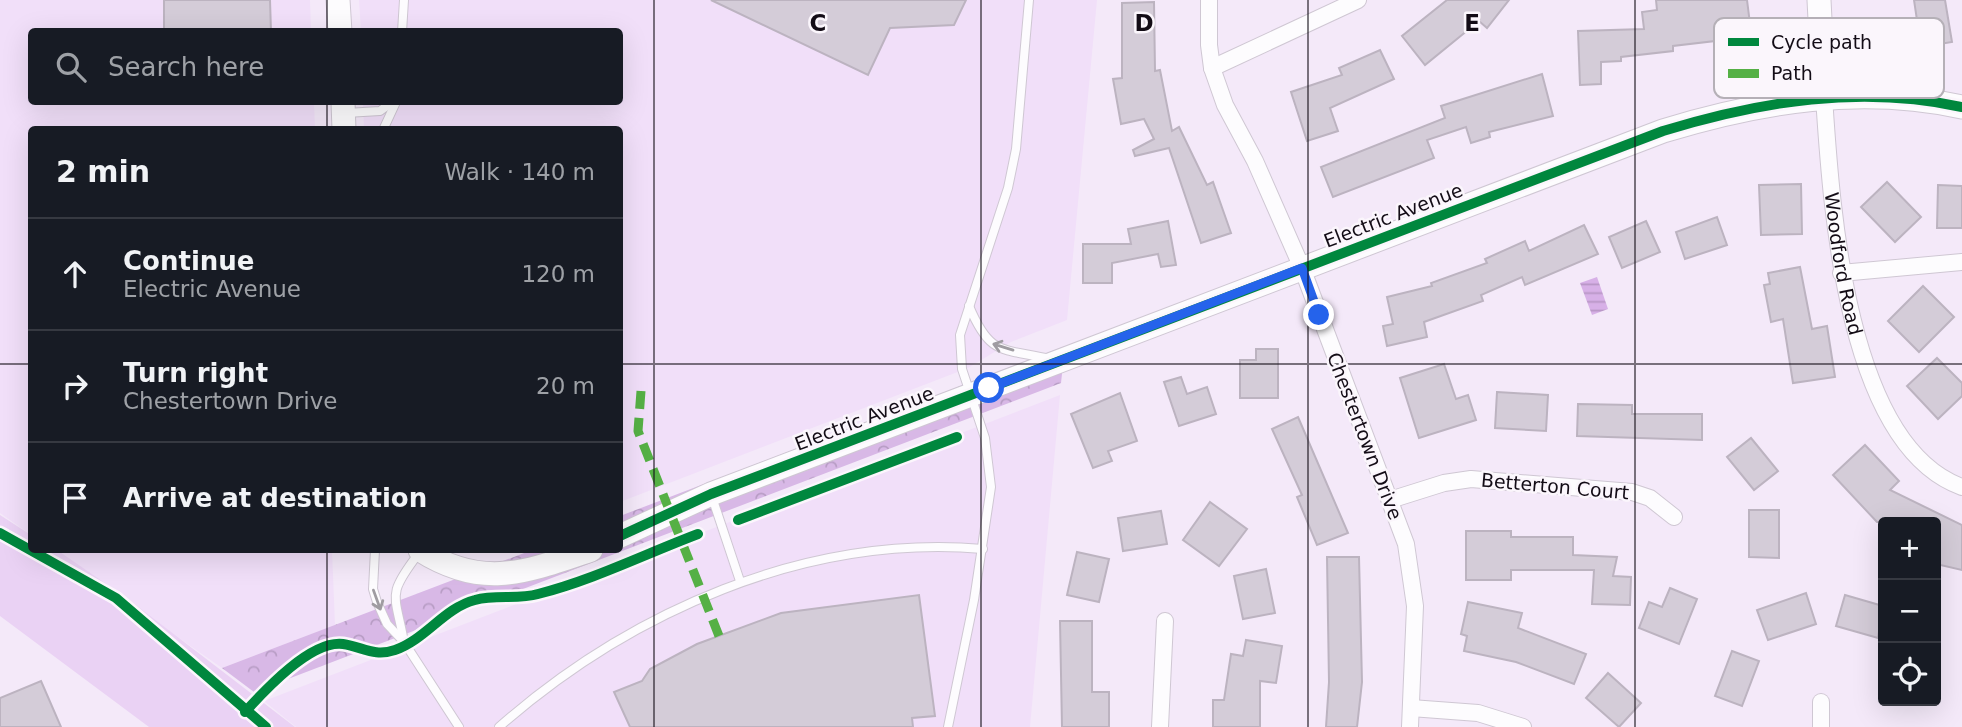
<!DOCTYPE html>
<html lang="en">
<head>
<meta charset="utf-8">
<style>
	body { margin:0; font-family:"DejaVu Sans",sans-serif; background:#242831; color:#f1f3f6 }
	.controls { position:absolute; right:21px; bottom:21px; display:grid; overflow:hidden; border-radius:7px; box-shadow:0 7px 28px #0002 }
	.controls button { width:63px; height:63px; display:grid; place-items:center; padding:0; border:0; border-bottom:2px solid #363941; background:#171b24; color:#f1f3f6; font:35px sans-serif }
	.stop { position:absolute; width:21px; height:21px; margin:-16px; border:5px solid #2563eb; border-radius:50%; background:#fff }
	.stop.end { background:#2563eb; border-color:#fff; box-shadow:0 2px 7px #0008 }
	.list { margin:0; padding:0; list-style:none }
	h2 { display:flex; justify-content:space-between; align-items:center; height:91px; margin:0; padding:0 28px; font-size:30px }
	h2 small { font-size:23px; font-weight:400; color:#9ea1a6 }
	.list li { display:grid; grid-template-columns:46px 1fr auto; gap:21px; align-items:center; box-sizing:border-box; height:112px; padding:0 28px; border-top:2px solid #363941 }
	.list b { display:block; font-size:26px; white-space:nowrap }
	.list p { margin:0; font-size:23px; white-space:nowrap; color:#9ea1a6 }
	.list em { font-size:23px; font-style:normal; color:#9ea1a6 }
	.icon { flex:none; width:38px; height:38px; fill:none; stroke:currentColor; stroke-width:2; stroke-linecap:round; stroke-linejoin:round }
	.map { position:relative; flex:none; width:1962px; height:727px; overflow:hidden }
	.search { position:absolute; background:#171b24; box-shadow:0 7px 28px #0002; left:28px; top:28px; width:595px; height:77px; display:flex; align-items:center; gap:18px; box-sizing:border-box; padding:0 24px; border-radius:7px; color:#9ea1a6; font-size:26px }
	.panel { position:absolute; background:#171b24; box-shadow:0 7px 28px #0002; left:28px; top:126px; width:595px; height:427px; border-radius:7px }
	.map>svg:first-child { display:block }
</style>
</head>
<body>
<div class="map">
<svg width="1962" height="727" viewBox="0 0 1962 727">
	<defs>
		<pattern id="forest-crowns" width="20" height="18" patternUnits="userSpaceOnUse" patternTransform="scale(1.75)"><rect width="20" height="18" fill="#d8b8e6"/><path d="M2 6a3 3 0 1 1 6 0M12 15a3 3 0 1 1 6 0" fill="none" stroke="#b89dc5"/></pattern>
		<pattern id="water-rules" width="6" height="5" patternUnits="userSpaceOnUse" patternTransform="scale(1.75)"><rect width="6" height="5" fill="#d7b0e7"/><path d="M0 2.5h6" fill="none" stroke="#b896c5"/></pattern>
	</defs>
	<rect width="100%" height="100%" fill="#f4e9f9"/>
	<g fill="#f1dff9">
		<path d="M0,0H310L311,31L32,32V102H314L315,129L32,130L31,535L0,513Z"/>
		<path d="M359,0H1097L1067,320L1011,342L968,368L620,502V130L364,129L363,102H620V32L361,31Z"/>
		<path d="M1060,395L1030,727H296L264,701Z"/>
		<path d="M53,550H332L335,625L222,668Z"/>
	</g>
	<path fill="#ead2f4" d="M0,515L31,535L32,550H57L128,599L295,727H149L0,616Z"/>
	<path fill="url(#forest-crowns)" d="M1065,346L1061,383L254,692L222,668L532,550H620V516Z"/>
	<path fill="url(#water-rules)" d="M1597,277L1608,309L1592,315L1580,283Z"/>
	<g fill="#d4ccd8" stroke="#bcb3c0" stroke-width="2">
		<path d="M164,0H270L271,32H164Z"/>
		<path d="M711,0H966L954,25L890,28L868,75Z"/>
		<path d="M1447,0H1509L1487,28L1479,21L1425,65L1402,36Z"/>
		<path d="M1656,0H1747L1751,32L1732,34V39L1673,46V51L1621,57V61L1601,62V84L1580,85L1578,31L1644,29L1642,12L1657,10Z"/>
		<path d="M1914,0H1945L1952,42L1921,47Z"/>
		<path d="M1154,2L1155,71L1160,70L1172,131L1179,127L1207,185L1213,182L1231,233L1201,243L1169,148L1135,156L1133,150L1154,139L1144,119L1121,124L1113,79L1122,78V3Z"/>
		<path d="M1380,50L1394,79L1330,108L1338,131L1307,141L1291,92L1342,75L1339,68Z"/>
		<path d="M1542,74L1553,116L1489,132L1490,137L1471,143L1466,127L1427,140L1434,158L1333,197L1321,167L1445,118L1441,106Z"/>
		<path d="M1887,182L1921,217L1895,242L1861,207Z"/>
		<path d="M1801,184L1802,234L1761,235L1759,185Z"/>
		<path d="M1938,185L1962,186V228H1937Z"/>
		<path d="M1717,217L1727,245L1685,259L1676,232Z"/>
		<path d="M1168,221L1176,265L1161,267L1158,254L1112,263V283H1083V244H1131L1128,229Z"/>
		<path d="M1646,221L1660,252L1622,268L1609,237Z"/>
		<path d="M1584,225L1598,254L1525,285L1522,277L1481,295L1483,301L1424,322L1427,337L1387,346L1383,326L1393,324L1387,297L1432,286L1431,283L1487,263L1485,259L1525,241L1529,251Z"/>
		<path d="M1800,267L1812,329L1827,326L1835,377L1793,383L1783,319L1771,322L1764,285L1770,284L1768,273Z"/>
		<path d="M1923,286L1954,317L1919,352L1888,321Z"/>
		<path d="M1256,349H1278V398H1240V360H1256Z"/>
		<path d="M1937,358L1962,383V396L1938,419L1907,386Z"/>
		<path d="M1444,364L1456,399L1468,395L1476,420L1419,438L1400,378Z"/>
		<path d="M1181,377L1187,394L1207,387L1216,414L1179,426L1164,382Z"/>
		<path d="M1497,392L1548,395L1546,431L1495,428Z"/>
		<path d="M1120,393L1137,441L1108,451L1112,461L1093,468L1071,414Z"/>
		<path d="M1578,404L1632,405V414H1702V440L1577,436Z"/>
		<path d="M1298,417L1348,533L1317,545L1297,497L1302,495L1272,429Z"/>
		<path d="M1751,438L1778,471L1754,490L1727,457Z"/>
		<path d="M1865,445L1899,481L1890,490L1962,525V570L1936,564V522H1877L1833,475Z"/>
		<path d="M1210,502L1247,529L1219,566L1183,540Z"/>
		<path d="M1749,510H1779V558L1749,557Z"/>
		<path d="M1161,511L1167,544L1123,551L1118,518Z"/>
		<path d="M1466,531H1511V537H1573V555L1617,557L1613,576L1631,577L1630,605L1592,604L1594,570H1511V580H1466Z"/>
		<path d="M1077,552L1109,559L1099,602L1067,595Z"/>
		<path d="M1327,557H1359L1362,682L1357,727H1326L1329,682Z"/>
		<path d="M1266,569L1275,613L1243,619L1234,576Z"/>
		<path d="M1670,588L1697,599L1679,644L1639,628L1649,602L1662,607Z"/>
		<path d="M1806,593L1816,624L1768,640L1757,610Z"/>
		<path d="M919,595L935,716L912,718L913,727H630L614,692L642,681L650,669L697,644L781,613Z"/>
		<path d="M1845,595L1883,606L1878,638L1836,626Z"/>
		<path d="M1468,602L1522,613L1518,628L1586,654L1574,684L1516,662L1464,651L1467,636L1461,634Z"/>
		<path d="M1060,621H1092V692H1109V727H1062Z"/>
		<path d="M1246,640L1282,646L1276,683L1260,681V727H1213V700H1224L1231,654L1243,656Z"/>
		<path d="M1732,651L1759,661L1742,706L1715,696Z"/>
		<path d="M1608,673L1641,703L1619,727L1586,698Z"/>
		<path d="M41,681L61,727H0V698Z"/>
	</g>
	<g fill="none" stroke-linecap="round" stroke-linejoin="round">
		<defs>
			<g id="lane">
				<path d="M402,32L404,0"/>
				<path d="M346,113L380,111L392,102"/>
				<path d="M383,130L396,102"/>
				<path d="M969,306C990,356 1001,348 1050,359"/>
				<path d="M712,497L740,581"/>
				<path d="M375,550L373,589L377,602L387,624L404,642L459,727"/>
				<path d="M404,642C395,593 386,596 419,553"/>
				<path d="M499,727C630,612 805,534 983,549"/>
				<path d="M948,727L974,600L991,487L985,438L962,369L960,335L1008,188L1016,149L1029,0"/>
			</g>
			<g id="street">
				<path d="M1209,0V45L1212,68L1225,105L1255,161L1302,268L1406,544L1415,606L1410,727"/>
				<path d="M1212,68L1358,0"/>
				<path id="s1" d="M1824,97C1831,202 1845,445 1962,487"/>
				<path d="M1841,273L1962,262"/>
				<path d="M1390,500L1444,483L1471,479L1632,492L1650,498L1674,517"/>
				<path d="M1411,708L1478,713L1523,727"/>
				<path d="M1160,727L1165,621"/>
				<path d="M1821,727V702"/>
			</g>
			<g id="secondary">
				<path d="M338,0L340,32"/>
				<path d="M1819,0L1824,97"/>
				<path d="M343,102L344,130"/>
				<path d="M620,536L711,494L1663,131C1761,101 1861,85 1962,107"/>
				<path d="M420,550C483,590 526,572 591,550"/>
			</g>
		</defs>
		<use href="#lane" stroke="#cfc7d3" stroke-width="10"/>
		<use href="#street" stroke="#cfc7d3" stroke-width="18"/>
		<use href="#secondary" stroke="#cfc7d3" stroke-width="25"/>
		<use href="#lane" stroke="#fdfcfe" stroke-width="8"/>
		<use href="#street" stroke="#fdfcfe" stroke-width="16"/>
		<use href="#secondary" stroke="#fdfcfe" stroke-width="23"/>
		<path stroke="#55b045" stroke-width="9" stroke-dasharray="18 9" stroke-linecap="butt" d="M641,391L638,431L719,636"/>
		<defs>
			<g id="cycleway">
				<path d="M738,520L957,437"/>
				<path d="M0,533L116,598L266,727"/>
				<path d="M620,536L711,494L1663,131C1761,101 1861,85 1962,107"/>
				<path d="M245,712C265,690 311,640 343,644C363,647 374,657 395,650C426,639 444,608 475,600C495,594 518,600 538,594C593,580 645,554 698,534"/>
			</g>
		</defs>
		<use href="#cycleway" stroke="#fbf6fc" stroke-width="15"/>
		<use href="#cycleway" stroke="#00873e" stroke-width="10"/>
	</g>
	<defs><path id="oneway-shaft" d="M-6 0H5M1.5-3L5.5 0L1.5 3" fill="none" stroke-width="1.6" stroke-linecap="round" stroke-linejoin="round" transform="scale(1.75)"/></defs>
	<g stroke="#9f9ca1">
		<use href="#oneway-shaft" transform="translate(1003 347) rotate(-163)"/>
		<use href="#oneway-shaft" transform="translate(377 600) rotate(70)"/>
	</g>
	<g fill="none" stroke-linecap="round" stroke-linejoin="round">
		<path stroke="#2563eb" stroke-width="9" d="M989,388L1302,268L1319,315"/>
	</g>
	<path fill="none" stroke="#130c16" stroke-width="2" stroke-opacity="0.55" d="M327,0V32M654,0V727M981,0V727M1308,0V727M1635,0V727M327,102V130M0,364H32M620,364H1962M327,550V727"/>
	<g text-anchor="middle" stroke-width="5" stroke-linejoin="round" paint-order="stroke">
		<g font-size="19" fill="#130c16" stroke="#fbf6fc">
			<text transform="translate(1393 215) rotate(-21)" y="7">Electric Avenue</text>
			<text dy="7" stroke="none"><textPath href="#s1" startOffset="168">Woodford Road</textPath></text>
			<text transform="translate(864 418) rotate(-21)" y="7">Electric Avenue</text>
			<text transform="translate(1365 436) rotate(69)" y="7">Chestertown Drive</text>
			<text transform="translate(1555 486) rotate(5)" y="7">Betterton Court</text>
		</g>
	</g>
	<rect x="1714" y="18" width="230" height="80" rx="10" fill="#fbf6fc" stroke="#b5b0b7" stroke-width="2"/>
	<rect x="1728" y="38" width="31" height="8" fill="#00873e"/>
	<rect x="1728" y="69" width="31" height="9" fill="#55b045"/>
	<g font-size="19" fill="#130c16">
		<text x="1771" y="49">Cycle path</text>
		<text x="1771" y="80">Path</text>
	</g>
	<g font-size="23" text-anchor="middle" font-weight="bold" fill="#130c16" stroke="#fbf6fc" stroke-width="5" stroke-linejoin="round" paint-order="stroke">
		<text x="818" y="31">C</text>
		<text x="1144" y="31">D</text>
		<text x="1472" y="31">E</text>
	</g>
</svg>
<div class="controls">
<button>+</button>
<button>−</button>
<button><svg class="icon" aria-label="locate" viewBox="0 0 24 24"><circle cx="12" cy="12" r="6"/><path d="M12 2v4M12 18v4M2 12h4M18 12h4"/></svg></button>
</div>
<div class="stop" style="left:989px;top:388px"></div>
<div class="stop end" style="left:1319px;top:315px"></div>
<div class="search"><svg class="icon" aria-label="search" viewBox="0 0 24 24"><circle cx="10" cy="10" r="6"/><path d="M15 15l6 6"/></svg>Search here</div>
<section class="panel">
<h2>2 min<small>Walk · 140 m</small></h2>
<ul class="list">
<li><svg class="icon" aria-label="ahead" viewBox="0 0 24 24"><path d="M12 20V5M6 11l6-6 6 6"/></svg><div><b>Continue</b><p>Electric Avenue</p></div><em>120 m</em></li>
<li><svg class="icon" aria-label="right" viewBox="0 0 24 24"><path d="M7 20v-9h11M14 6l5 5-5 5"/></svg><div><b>Turn right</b><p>Chestertown Drive</p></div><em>20 m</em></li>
<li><svg class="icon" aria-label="arrive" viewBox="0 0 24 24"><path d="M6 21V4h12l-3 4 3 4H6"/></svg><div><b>Arrive at destination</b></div></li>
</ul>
</section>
</div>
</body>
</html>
